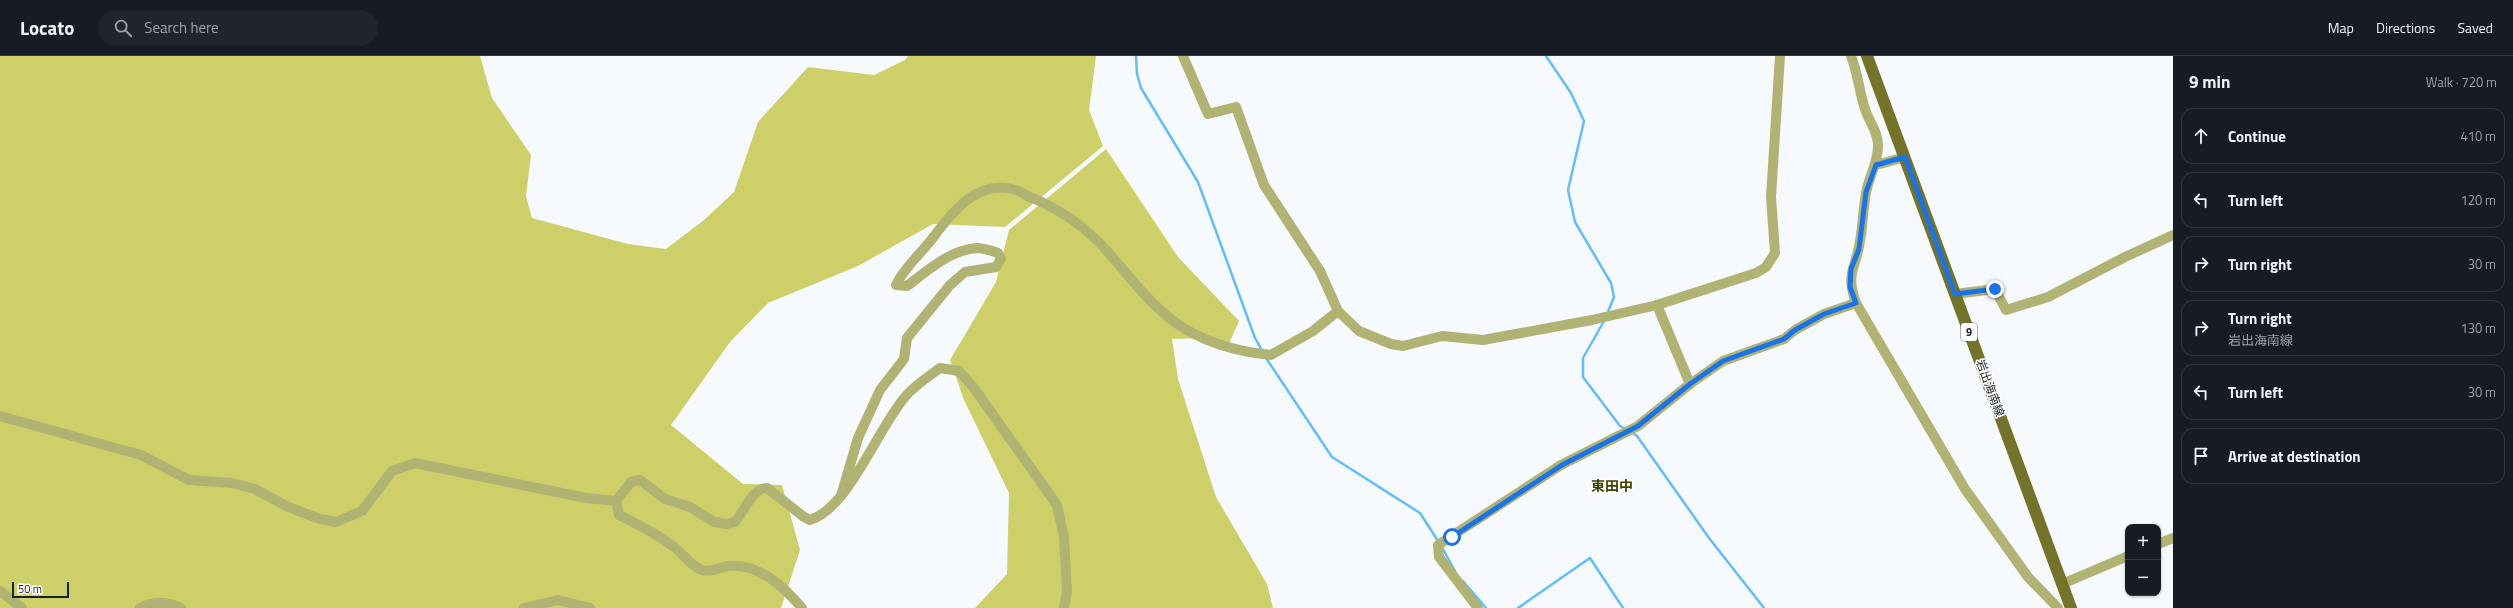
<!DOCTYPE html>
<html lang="en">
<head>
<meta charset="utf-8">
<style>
	body { margin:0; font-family:"Titillium Web","Noto Sans JP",sans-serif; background:#20242c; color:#f1f3f6 }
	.controls { position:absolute; right:12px; bottom:12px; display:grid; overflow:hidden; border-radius:8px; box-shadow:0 1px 3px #0004 }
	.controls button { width:36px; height:36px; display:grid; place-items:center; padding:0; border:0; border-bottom:1px solid #363941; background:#171b24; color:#f1f3f6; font:20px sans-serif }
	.scale { position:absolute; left:12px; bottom:10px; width:57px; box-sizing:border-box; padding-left:4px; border:2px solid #182127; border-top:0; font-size:11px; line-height:14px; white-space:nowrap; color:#182127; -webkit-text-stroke:3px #fff; paint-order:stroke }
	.stop { position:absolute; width:12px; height:12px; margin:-9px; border:3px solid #1a73e8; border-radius:50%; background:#fff }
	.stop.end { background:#1a73e8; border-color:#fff; box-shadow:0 1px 4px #0008 }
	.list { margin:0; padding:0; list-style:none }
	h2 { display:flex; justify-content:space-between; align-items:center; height:52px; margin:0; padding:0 16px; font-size:17px }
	h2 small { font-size:13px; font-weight:400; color:#9ea1a6 }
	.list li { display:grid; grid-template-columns:26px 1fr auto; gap:12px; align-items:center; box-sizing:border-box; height:56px; margin:0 8px 8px; padding:0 8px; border:1px solid #363941; border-radius:12px }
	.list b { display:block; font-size:15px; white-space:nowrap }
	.list p { margin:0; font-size:13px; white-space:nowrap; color:#9ea1a6 }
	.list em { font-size:13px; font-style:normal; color:#9ea1a6 }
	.icon { flex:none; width:22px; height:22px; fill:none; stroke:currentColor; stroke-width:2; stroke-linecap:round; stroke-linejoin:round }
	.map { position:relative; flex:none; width:2173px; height:552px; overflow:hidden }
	header { display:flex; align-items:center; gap:24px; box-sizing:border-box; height:56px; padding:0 20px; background:#171b24; border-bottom:1px solid #363941 }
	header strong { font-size:19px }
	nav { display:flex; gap:22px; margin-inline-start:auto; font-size:14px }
	.search { width:280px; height:36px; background:#20242c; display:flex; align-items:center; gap:10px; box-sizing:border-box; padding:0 14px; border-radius:22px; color:#9ea1a6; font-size:15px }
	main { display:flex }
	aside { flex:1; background:#171b24 }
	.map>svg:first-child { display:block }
</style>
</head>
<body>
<header>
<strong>Locato</strong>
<div class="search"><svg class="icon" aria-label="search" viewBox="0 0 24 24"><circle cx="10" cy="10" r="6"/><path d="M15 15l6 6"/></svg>Search here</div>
<nav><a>Map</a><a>Directions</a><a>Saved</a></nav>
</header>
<main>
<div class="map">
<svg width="2173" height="552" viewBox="0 0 2173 552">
	<rect width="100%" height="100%" fill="#f6fafe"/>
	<g fill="#cdd068">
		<path d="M0,0H480L492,42L531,99L526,140L532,162L628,188L666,193L704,164L734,136L758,66L808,11L874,19L905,4L908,0H1096L1089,54L1103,90L1005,171L933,168L858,210L768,247L730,286L671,369L743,428L782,429L800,494L781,552H0Z"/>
		<path d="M1106,93L1178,201L1239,265L1228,290L1207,282L1172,283L1178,323L1216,441L1267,528L1273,552H975L1007,518L1009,437L964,344L950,304L996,226L1009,174Z"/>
	</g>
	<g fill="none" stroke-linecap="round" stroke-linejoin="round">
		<g stroke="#61bdfd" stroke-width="2.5">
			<path d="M1136,0L1137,18L1141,32L1198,126L1255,282L1263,296"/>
			<path d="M1546,0L1571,37L1584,65L1568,134L1575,166L1611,227L1614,241L1607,258"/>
			<path d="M1604,265L1583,302V321L1620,370L1625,373"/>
			<path d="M1266,302L1332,401L1420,457L1438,485"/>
			<path d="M1631,376L1637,380L1709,482L1764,552"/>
			<path d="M1443,493L1455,515"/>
			<path d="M1463,525L1486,552"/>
			<path d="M1518,552L1590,502L1623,552"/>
		</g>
		<g stroke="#b1b373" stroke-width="10">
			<path d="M1183,0L1208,58L1236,51L1264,129L1320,215L1338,255L1359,275L1391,288L1403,290L1442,280L1483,284L1592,264L1657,249L1756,217L1766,211L1775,197L1771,141L1780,0"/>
			<path d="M1851,0C1858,17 1859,35 1865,53C1869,66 1878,75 1878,90C1878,107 1869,120 1866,137C1863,153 1863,169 1860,185C1856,213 1845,216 1856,247L1965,433L2028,521L2058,552"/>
			<path d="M1876,109L1905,101"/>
			<path d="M1955,238L1995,233L2006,254L2048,241L2125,201L2173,179"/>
			<path d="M1657,249L1690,328"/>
			<path d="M0,360L141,399L189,424L232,427L255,433L286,450L320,463L336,466L362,455L392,415L415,407L586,442L616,445"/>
			<path d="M841,440L858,382L880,334L904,303L907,282L950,229L965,216L996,211L1001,203L998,197C992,195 984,192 977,192C950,194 928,214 907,230L896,229C904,211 923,196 935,179C953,155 979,122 1016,134C1022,136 1028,141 1035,143C1062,155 1086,171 1106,194C1128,218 1146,244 1172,264C1199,285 1237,296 1271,299L1313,275L1338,255"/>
			<path d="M616,445L631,426L640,424L665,443L690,451L714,466L726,468L735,466C744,456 752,432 767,432L804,461L810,464C848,453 878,372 905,341C914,330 928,321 940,312L959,315L974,332L1057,449L1064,481L1067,535L1064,552"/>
			<path d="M616,445L619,459C639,469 657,478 674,491C684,498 690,510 702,514C709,517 721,511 728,510C759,507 784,531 802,552"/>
			<path d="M2158,488L2173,482"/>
			<path d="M2062,528L2128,500"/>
			<path d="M0,535L22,552"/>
			<path d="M140,552C153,545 167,545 181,552"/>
			<path d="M524,552L558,544L590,552"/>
			<path d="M1478,552L1439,501L1438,489L1561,409L1638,370L1690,328L1723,305L1784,283L1795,274L1824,258L1856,247"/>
		</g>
		<path stroke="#73742a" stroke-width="12" d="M1867,0L2071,552"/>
	</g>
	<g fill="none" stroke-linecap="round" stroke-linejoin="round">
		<path stroke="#1a73e8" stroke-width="5" d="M1452,481L1562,409L1638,370L1690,328L1723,305L1784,283L1795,274L1824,258L1856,247L1850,231L1851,213L1859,193L1866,136L1876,109L1905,101L1955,238L1995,233"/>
	</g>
	<g text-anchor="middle" stroke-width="3" stroke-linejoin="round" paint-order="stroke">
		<rect fill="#fff" stroke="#5d6468" stroke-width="1" x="1961" y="267" width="16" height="18" rx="3"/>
		<g font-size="11" font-weight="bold" fill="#182127">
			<text x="1969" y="280">9</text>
		</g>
		<g font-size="12" fill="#182127" stroke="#fff">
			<text transform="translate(1990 332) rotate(70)" y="4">岩出海南線</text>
		</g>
		<g font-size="14" font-weight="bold" fill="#404100" stroke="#fff">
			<text x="1612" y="435">東田中</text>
		</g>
	</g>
</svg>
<div class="controls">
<button>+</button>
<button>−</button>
</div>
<div class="scale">50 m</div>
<div class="stop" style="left:1452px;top:481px"></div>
<div class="stop end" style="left:1995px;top:233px"></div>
</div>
<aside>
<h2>9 min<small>Walk · 720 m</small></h2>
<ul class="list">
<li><svg class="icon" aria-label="ahead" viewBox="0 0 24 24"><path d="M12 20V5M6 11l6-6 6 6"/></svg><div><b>Continue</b></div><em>410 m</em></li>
<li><svg class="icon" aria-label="left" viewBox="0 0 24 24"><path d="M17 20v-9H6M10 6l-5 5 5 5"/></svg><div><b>Turn left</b></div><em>120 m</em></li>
<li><svg class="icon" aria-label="right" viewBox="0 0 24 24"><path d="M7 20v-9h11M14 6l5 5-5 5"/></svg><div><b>Turn right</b></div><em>30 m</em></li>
<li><svg class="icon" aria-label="right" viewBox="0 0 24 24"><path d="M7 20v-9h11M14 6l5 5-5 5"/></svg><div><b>Turn right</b><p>岩出海南線</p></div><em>130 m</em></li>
<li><svg class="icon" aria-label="left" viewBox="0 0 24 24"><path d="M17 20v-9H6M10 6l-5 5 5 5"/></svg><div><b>Turn left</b></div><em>30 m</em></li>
<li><svg class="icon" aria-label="arrive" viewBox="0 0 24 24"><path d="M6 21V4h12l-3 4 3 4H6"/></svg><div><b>Arrive at destination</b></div></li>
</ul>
</aside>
</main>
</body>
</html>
